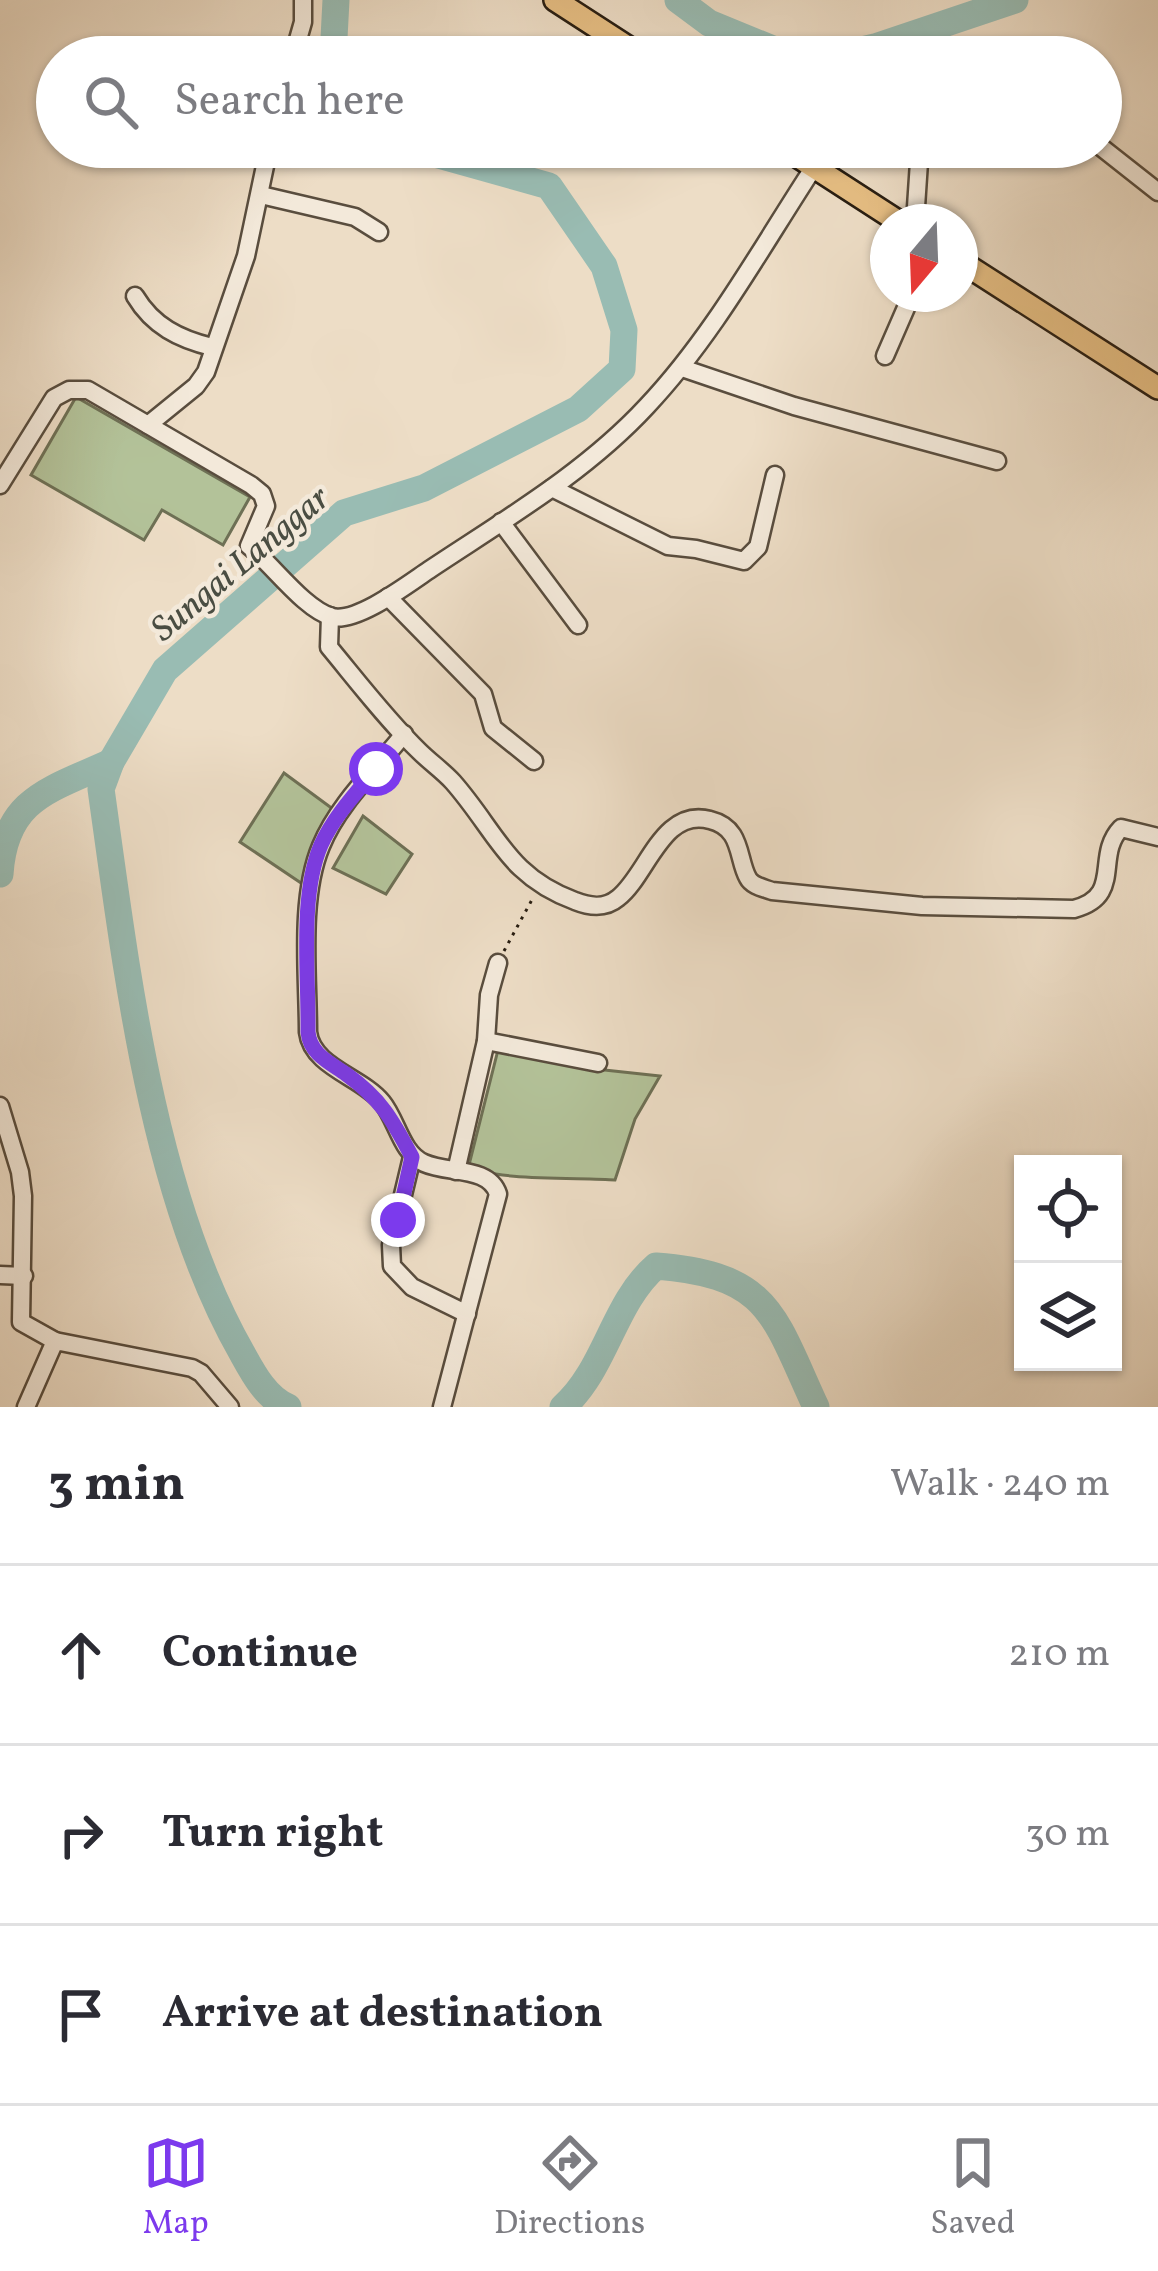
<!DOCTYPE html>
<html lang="en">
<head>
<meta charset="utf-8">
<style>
	body { margin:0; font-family:Vollkorn,serif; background:#f7f7f7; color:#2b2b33 }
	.controls { position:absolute; right:36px; bottom:36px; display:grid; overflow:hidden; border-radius:0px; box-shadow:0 3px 9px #0004 }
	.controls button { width:108px; height:108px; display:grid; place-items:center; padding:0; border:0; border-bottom:3px solid #e1e1e2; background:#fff; color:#2b2b33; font:60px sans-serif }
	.compass { position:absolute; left:870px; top:204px; width:108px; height:108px; border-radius:50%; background:#fff; box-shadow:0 3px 9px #0004; rotate:199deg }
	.stop { position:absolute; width:36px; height:36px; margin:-27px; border:9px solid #7c3aed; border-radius:50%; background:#fff }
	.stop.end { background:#7c3aed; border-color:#fff; box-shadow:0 3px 12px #0008 }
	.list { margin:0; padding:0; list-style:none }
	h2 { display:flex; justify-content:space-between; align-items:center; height:156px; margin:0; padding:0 48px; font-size:51px }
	h2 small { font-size:39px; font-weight:400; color:#7c7c81 }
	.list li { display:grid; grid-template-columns:78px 1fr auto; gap:36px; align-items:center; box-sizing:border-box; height:180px; padding:0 48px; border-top:3px solid #e1e1e2 }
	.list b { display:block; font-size:45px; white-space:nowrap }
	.list em { font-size:39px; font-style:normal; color:#7c7c81 }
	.icon { flex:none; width:66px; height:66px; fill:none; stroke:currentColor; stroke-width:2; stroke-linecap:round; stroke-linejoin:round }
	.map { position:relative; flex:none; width:1158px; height:1407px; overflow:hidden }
	.search { position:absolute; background:#fff; box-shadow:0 3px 9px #0004; left:36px; right:36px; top:36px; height:132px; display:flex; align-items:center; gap:30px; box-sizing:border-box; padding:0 42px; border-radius:66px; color:#7c7c81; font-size:45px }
	.sheet { height:696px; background:#fff }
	nav { display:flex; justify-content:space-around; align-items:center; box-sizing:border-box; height:168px; border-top:3px solid #e1e1e2; background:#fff; font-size:33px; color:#7c7c81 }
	nav a { display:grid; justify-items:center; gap:6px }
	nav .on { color:#7c3aed }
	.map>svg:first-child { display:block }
</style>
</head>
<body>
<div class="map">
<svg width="1158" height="1407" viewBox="0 0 1158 1407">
	<rect width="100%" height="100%" fill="#edddc6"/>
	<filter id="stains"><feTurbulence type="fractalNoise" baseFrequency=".00167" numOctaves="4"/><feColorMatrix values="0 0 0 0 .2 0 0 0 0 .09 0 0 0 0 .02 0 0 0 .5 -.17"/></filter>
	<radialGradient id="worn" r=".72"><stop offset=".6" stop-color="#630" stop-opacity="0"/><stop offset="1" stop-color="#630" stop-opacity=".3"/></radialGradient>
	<g fill="#b3c299" stroke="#6e7055" stroke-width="3">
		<path d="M76,397L250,497L223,545L162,510L144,540L31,475Z"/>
		<path d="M284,773L341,815L307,887L240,842Z"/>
		<path d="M363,816L412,854L386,894L333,868Z"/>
		<path d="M499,1046L586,1068L660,1076L635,1119L615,1180C582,1177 491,1182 469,1165Z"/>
	</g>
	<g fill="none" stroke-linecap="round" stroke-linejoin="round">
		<g stroke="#99bcb3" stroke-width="27">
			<path d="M678,0L709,23L792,57"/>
			<path d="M333,57L336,0"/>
			<path d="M831,57L875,47L1015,0"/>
			<path d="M0,874C5,798 50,790 111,762"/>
			<path d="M288,1407C266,1398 253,1373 242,1353C152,1196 126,967 101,789L111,762L165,670L344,513L424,488L578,409L622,369L624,330L604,266L549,186L410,147"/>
			<path d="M563,1407C606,1369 613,1303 656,1266C770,1275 773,1314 816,1407"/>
		</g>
		<defs>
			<g id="minor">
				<path d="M293,57L303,22V0"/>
				<path d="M1101,147L1158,192"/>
				<path d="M261,195L355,217L379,232"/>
				<path d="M915,222L920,147"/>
				<path d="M135,296C153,326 179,339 212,347"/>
				<path d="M885,356L912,294"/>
				<path d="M682,368L794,406L997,461"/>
				<path d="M148,425L196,386L206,372L246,256L269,147"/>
				<path d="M0,485L54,398L69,390H88L251,485L262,494L266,506L249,546C272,564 304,609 332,617C357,623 408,584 429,570C504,520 585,473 647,406C713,336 761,248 814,167"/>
				<path d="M552,488L668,546L696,549L744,561L758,547L775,475"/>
				<path d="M501,522L578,625"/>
				<path d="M388,597L483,694L493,728L534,761"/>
				<path d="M330,616L329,647C358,682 387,720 419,751C430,762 443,771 453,782C497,832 507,876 575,901C590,907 605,909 618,898C647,876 662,807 710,820C743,828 737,859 748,878C752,886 764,888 772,891L922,906L1074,909C1124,896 1094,856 1121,828L1158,837"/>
				<path d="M404,734C376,769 338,804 321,846C299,898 308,976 308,1032C312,1067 362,1077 382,1102C397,1120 401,1153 424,1163C448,1174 489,1166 498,1194L442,1407"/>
				<path d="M486,1041L598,1063"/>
				<path d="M0,1106L20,1172L23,1196L21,1322L55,1341"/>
				<path d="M412,1157L391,1245L392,1266L412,1287L467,1314"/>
				<path d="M456,1171L486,1041L489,995L498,963"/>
				<path d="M0,1275L24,1276"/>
				<path d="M26,1407L55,1341L192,1368L201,1373L230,1407"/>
			</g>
			<g id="major">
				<path d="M555,0L643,57"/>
				<path d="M783,147L899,222"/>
				<path d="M960,261L1158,388"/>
			</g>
		</defs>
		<use href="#minor" stroke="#594d3e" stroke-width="21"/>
		<use href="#major" stroke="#281d11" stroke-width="26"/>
		<path stroke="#281d11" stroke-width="3" stroke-dasharray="3 6" stroke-linecap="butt" d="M504,951L534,896"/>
		<use href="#minor" stroke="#f3e9da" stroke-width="16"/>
		<use href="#major" stroke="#e6be83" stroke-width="21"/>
	</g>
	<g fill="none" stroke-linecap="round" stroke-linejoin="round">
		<path stroke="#7c3aed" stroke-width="15" d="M376,769C357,792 334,816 321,845C299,896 309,976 308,1032C310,1054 329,1062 346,1074C381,1099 392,1119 412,1157L398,1220"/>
	</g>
	<g text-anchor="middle" stroke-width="9" stroke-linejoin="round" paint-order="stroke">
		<g font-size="36" font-style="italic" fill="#4a4d42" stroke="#f3e9da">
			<text transform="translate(239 562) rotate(-40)" y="13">Sungai Langgar</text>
		</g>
	</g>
	<rect width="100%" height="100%" filter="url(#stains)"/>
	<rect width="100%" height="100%" fill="url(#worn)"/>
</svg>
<div class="controls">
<button><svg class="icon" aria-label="locate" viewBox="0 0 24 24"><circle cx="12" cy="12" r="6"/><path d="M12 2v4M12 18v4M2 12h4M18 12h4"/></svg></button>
<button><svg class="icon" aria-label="layers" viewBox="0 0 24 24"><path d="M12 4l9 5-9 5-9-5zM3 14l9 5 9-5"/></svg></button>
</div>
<svg class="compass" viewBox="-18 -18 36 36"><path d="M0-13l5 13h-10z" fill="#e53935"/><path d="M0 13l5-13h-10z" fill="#7c7c81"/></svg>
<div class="stop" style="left:376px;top:769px"></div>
<div class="stop end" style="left:398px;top:1220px"></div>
<div class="search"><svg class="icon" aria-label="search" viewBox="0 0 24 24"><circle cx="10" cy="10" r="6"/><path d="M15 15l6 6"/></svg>Search here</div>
</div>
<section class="sheet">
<h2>3 min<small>Walk · 240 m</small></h2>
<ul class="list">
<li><svg class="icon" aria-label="ahead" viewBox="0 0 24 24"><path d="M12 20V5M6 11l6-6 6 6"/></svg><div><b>Continue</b></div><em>210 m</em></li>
<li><svg class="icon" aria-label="right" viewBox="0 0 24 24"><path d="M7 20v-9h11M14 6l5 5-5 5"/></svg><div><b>Turn right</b></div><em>30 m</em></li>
<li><svg class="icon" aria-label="arrive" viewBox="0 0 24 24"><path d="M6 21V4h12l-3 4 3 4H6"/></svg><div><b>Arrive at destination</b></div></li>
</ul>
</section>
<nav>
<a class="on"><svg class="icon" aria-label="map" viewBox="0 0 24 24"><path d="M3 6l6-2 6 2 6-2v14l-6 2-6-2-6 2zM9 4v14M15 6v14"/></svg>Map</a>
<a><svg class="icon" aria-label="directions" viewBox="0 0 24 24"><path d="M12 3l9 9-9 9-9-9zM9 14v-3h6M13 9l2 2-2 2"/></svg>Directions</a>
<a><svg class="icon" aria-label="saved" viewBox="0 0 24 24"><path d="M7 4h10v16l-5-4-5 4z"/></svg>Saved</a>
</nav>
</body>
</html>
